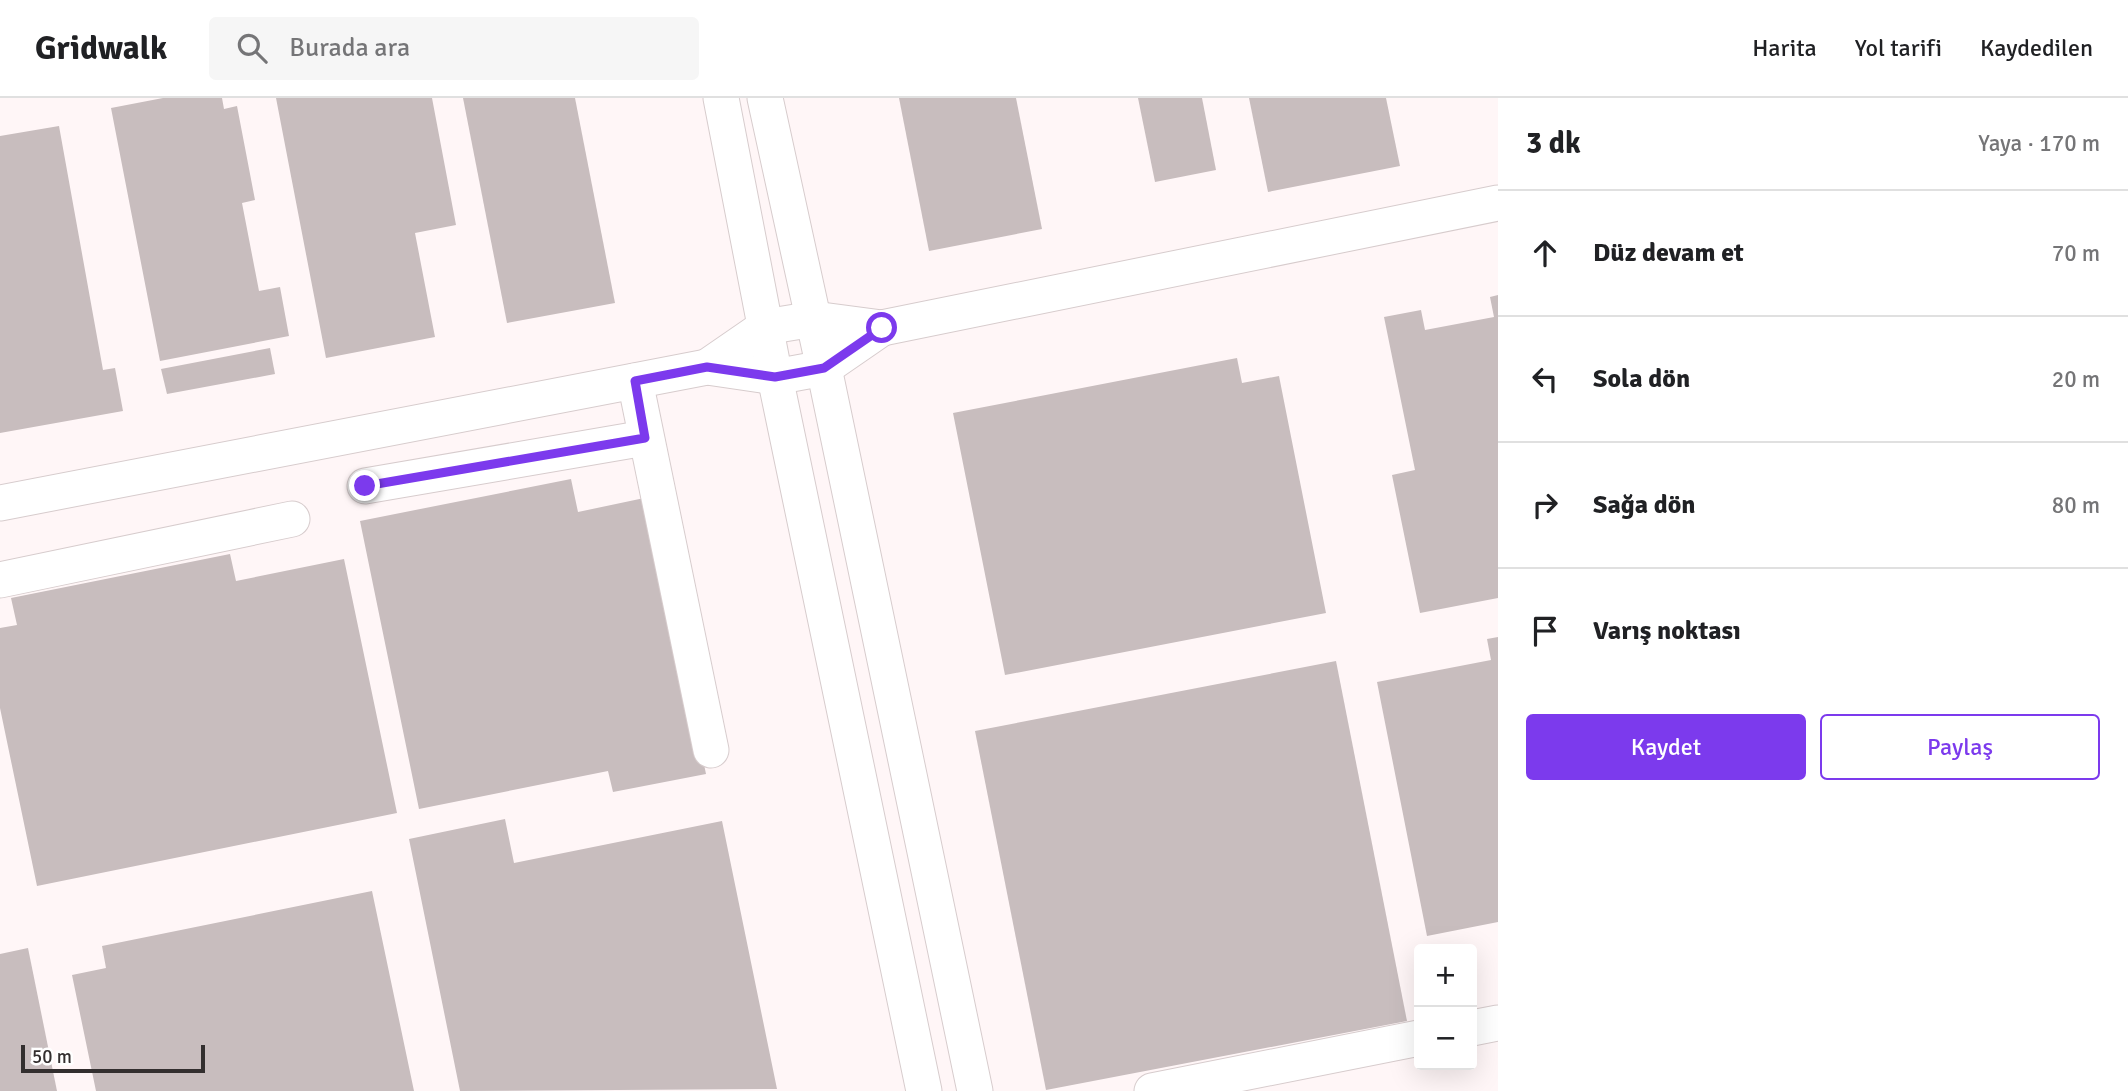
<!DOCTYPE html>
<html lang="tr">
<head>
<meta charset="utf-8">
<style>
	body { margin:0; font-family:Signika,sans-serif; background:#f6f6f6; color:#202124 }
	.controls { position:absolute; right:21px; bottom:21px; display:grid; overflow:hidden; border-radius:7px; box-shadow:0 7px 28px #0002 }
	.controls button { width:63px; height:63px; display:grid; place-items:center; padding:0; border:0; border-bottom:2px solid #e0e0e0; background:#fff; color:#202124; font:35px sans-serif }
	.scale { position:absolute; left:21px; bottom:18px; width:184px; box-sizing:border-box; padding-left:7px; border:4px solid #332f2f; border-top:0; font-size:19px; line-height:24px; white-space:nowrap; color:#332f2f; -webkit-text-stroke:5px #fff; paint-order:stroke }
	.stop { position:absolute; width:21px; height:21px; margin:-16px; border:5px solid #7c3aed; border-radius:50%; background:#fff }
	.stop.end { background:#7c3aed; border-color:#fff; box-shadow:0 2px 7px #0008 }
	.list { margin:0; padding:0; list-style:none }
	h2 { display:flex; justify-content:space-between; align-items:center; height:91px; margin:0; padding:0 28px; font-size:30px }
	h2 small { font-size:23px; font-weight:400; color:#757577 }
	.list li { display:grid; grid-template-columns:46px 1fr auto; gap:21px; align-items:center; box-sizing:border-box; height:126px; padding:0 28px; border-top:2px solid #e0e0e0 }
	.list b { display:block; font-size:26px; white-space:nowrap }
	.list em { font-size:23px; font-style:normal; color:#757577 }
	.actions { display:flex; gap:14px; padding:21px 28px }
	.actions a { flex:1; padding:16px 0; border:2px solid #7c3aed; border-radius:7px; text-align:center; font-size:24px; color:#7c3aed }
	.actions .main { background:#7c3aed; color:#fff }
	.icon { flex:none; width:38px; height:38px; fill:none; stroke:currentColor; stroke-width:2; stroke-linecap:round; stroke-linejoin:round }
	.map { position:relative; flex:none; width:1498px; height:993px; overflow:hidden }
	header { display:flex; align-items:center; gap:42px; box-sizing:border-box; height:98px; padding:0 35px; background:#fff; border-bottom:2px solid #e0e0e0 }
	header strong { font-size:33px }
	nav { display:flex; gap:38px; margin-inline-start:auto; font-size:24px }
	.search { width:490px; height:63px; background:#f6f6f6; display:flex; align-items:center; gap:18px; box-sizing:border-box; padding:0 24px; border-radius:7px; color:#757577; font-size:26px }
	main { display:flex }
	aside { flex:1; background:#fff }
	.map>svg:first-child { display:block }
</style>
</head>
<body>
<header>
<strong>Gridwalk</strong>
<div class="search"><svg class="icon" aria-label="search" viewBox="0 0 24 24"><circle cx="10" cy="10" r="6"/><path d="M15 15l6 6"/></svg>Burada ara</div>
<nav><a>Harita</a><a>Yol tarifi</a><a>Kaydedilen</a></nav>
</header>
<main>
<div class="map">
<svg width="1498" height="993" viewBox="0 0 1498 993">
	<rect width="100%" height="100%" fill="#fff6f7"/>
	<g fill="#c8bdbe">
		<path d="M163,0H222L224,11L237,8L255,102L242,105L259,193L280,189L289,238L160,263L111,10Z"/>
		<path d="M276,0H432L456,127L415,135L435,239L326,260Z"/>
		<path d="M463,0H575L615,205L507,225Z"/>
		<path d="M899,0H1016L1042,131L929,153Z"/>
		<path d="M1138,0H1202L1216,72L1155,84Z"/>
		<path d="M1249,0H1386L1400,68L1268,94Z"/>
		<path d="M59,28L103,272L115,270L123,313L0,335V38Z"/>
		<path d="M1498,197V500L1420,515L1392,377L1415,372L1384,219L1421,212L1425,232L1494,219L1490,199Z"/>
		<path d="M270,250L275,276L167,296L161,271Z"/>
		<path d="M1237,260L1242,285L1279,278L1326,515L1005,577L953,315Z"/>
		<path d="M571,381L578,414L649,399L706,676L613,694L608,673L419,711L360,423Z"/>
		<path d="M230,456L236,483L344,461L397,715L37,788L0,610V530L17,527L11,500Z"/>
		<path d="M1498,539V824L1427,838L1377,584L1491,562L1487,541Z"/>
		<path d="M1336,563L1407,923L1046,992L975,633Z"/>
		<path d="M505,721L514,765L722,723L777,991L460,993L409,741Z"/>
		<path d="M372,793L414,993H96L72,877L106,870L102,848Z"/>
		<path d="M28,850L57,993H0V856Z"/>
	</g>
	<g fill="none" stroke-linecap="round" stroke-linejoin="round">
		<defs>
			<g id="minor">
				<path d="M721,0L775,279L924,993"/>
				<path d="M765,0L824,270L975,993"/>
				<path d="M707,269L765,229L814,221L882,230L1498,105"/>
				<path d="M635,283L711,652"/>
				<path d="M365,388L645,340"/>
				<path d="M0,405L707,269L775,279L824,270L882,230"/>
				<path d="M0,482L292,421"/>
				<path d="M1472,930L1498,925"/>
				<path d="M1152,993L1419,940"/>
			</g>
		</defs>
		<use href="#minor" stroke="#d7cccd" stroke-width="37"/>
		<use href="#minor" stroke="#fff" stroke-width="35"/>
	</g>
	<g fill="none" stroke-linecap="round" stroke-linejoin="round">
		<path stroke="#7c3aed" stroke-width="9" d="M365,388L645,340L635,283L707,269L775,279L824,270L882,230"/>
	</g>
</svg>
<div class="controls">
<button>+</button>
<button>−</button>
</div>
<div class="scale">50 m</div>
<div class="stop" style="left:882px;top:230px"></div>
<div class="stop end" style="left:365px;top:388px"></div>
</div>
<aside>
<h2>3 dk<small>Yaya · 170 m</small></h2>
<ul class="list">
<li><svg class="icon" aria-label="ahead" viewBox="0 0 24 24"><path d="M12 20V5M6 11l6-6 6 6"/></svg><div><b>Düz devam et</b></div><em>70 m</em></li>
<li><svg class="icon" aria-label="left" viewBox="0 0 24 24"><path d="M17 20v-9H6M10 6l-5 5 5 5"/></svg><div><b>Sola dön</b></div><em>20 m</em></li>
<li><svg class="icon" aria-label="right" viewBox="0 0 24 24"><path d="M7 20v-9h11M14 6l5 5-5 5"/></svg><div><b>Sağa dön</b></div><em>80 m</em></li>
<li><svg class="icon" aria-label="arrive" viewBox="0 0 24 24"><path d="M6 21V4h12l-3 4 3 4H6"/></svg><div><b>Varış noktası</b></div></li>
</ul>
<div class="actions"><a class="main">Kaydet</a><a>Paylaş</a></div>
</aside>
</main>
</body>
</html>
